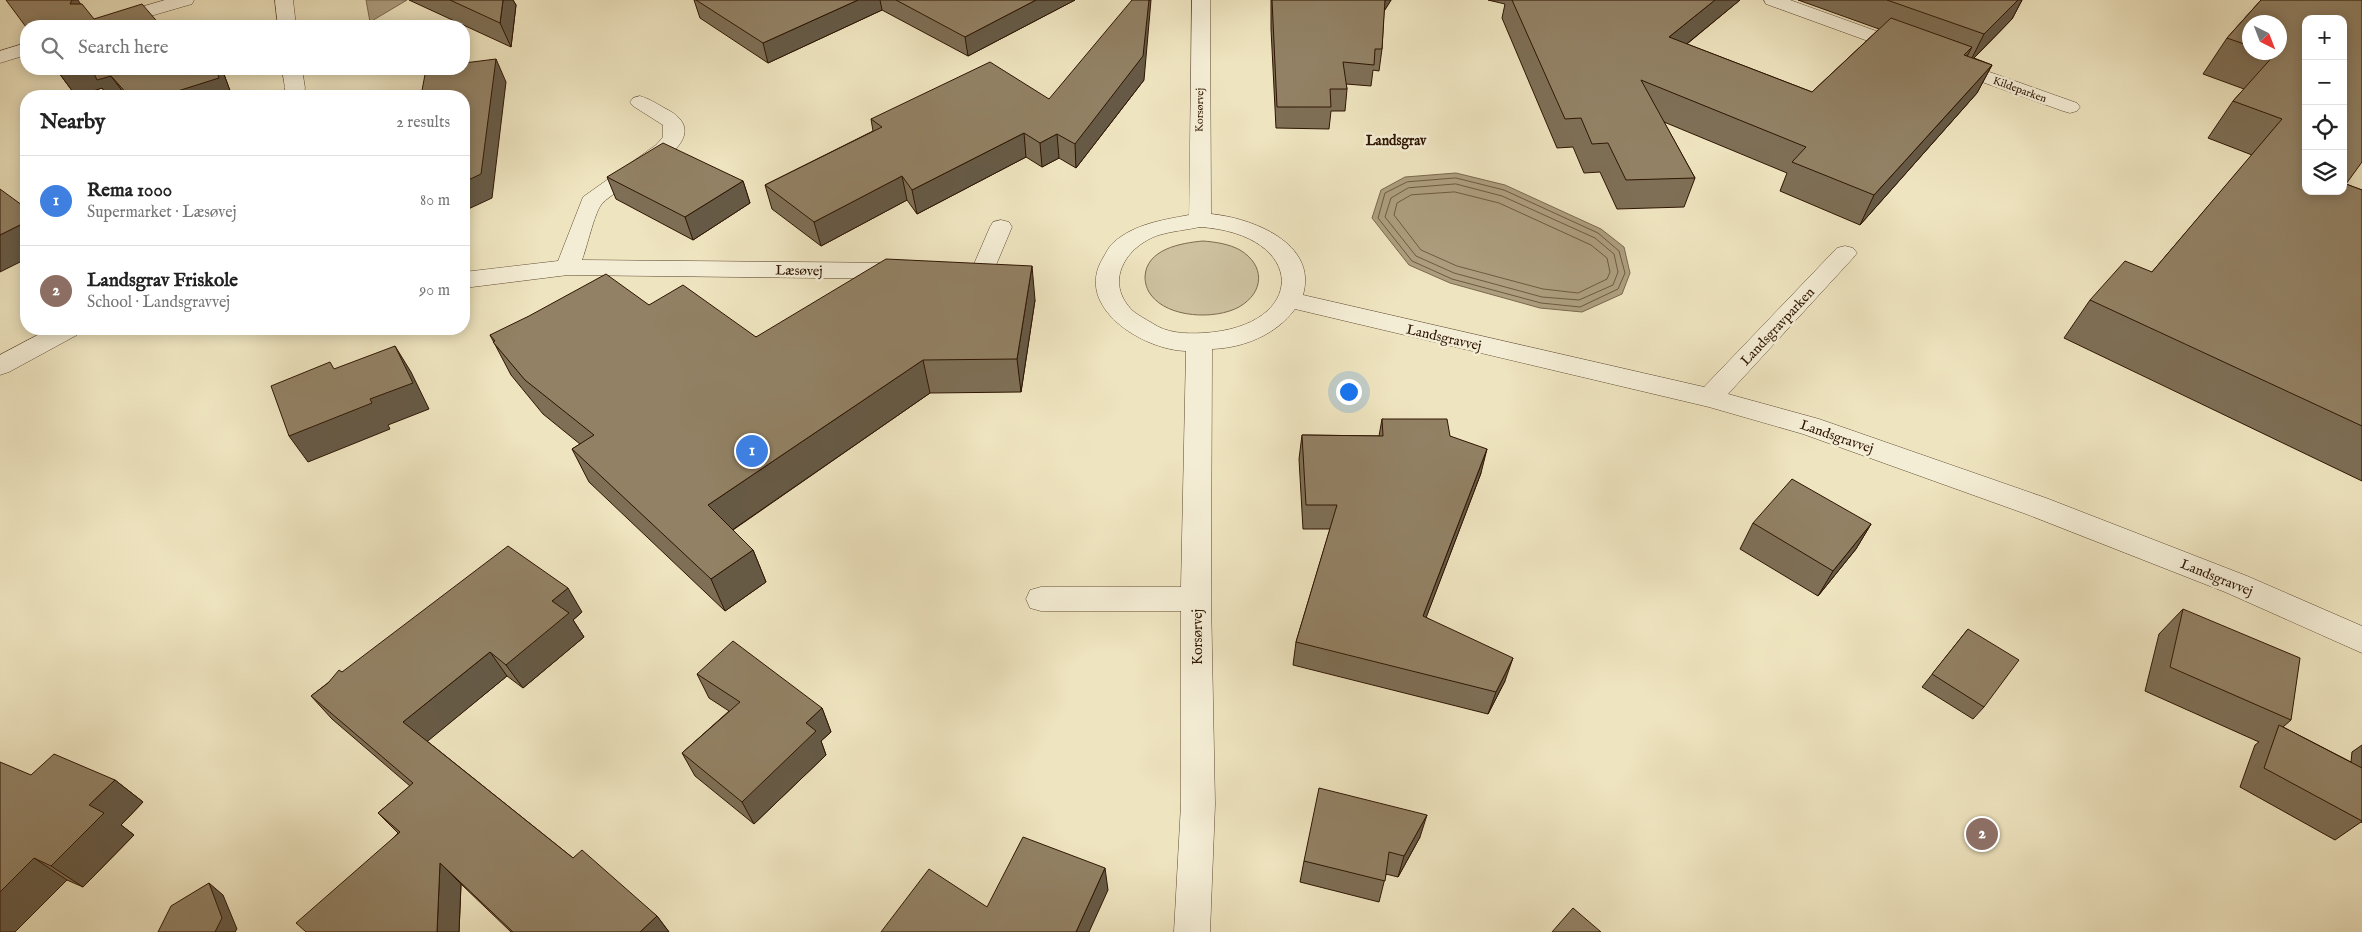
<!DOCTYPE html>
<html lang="en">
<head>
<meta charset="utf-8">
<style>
	body { margin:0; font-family:"IM FELL English",serif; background:#f6f6f6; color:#222 }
	.controls { position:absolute; right:15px; top:15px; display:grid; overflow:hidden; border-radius:10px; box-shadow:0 2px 12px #0003 }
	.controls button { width:45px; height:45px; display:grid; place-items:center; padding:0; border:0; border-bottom:1px solid #e0e0e0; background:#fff; color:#222; font:25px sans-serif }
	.compass { position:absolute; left:2242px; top:15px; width:45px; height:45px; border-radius:50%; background:#fff; box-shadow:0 2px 12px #0003; rotate:138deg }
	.you { position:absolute; left:1348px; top:391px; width:18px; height:18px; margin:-12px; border:4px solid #fff; border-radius:50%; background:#1a73e8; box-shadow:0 0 0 8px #1a73e833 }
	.badge { display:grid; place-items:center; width:32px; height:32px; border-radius:50%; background:#2563eb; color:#fff; font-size:16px; font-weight:700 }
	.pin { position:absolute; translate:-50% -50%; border:2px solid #fff; box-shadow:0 1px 5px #0006 }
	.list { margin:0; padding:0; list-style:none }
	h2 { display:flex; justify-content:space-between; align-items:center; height:65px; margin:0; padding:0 20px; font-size:21px }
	h2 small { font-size:16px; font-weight:400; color:#767676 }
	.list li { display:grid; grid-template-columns:32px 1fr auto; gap:15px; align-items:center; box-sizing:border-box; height:90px; padding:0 20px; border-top:1px solid #e0e0e0 }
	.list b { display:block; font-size:19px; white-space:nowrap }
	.list p { margin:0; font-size:16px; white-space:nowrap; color:#767676 }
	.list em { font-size:16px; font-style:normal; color:#767676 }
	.icon { flex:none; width:28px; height:28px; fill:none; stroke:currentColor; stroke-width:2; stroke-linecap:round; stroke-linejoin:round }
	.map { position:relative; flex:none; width:2362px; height:932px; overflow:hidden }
	.search { position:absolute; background:#fff; box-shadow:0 2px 12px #0003; left:20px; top:20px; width:450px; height:55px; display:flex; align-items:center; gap:12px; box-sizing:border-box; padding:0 18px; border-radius:20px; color:#767676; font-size:19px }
	.panel { position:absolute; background:#fff; box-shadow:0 2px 12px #0003; left:20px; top:90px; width:450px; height:245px; border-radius:20px }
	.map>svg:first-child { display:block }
</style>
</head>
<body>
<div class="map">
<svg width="2362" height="932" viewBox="0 0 2362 932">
	<rect width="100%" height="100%" fill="#eee4bf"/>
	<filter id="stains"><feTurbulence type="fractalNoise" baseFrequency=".004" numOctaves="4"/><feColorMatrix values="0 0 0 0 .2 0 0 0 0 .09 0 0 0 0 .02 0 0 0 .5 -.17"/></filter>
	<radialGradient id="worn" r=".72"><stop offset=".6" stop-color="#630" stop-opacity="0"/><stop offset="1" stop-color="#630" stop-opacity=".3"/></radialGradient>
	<path fill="#cdc19f" stroke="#7e6b50" d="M1203,241C1216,242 1229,244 1240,250C1265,265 1265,292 1239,307C1215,320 1168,318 1151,295C1147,290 1145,283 1145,277C1146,249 1181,243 1203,241Z"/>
	<g fill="#ad9e7f" stroke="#7a674d">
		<path d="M366,0H407L370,22Z"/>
		<path d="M1456,173L1505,185L1601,229L1624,247L1630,273L1622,294L1582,312L1540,308L1450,283L1409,265L1372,218L1381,190L1405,177Z"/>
	</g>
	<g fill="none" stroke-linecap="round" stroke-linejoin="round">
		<g stroke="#6e5a40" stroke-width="1">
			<path d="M1456,178L1504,190L1598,233L1619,251L1625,273L1618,289L1580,307L1541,303L1452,279L1412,261L1378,218L1385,193L1407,182Z"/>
			<path d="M1456,184L1502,196L1595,238L1614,254L1618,272L1613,285L1579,300L1542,297L1454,273L1416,256L1385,217L1391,198L1408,188Z"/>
			<path d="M1455,192L1499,203L1591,245L1607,258L1610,272L1607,279L1578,293L1543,289L1457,266L1421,250L1394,215L1397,203L1411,195Z"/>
		</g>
		<defs>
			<g id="minor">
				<path d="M165,0H194L192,4L116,26H87L90,22Z"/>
				<path d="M275,0H293L296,26H278Z"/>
				<path d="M1192,0H1210L1211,214C1252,218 1318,243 1303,295L1704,387L1837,248L1845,246L1853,248L1857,253L1853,258L1728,394L1819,419L2046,498L2247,576L2362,626V653L2225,592L2026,514L1803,434L1709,407L1295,309C1276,335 1243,348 1212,349L1211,599L1215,804L1210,932H1174L1181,804V611H1041L1030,608L1026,599L1030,590L1041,587H1181L1186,351C1143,350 1073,307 1103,258C1106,253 1109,246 1114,242C1135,224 1162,220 1189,215ZM1200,227C1308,234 1309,327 1203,333C1185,334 1166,333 1152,323C1145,319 1138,315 1133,311C1103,282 1126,246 1159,235C1172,231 1187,230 1200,227Z"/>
				<path d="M1764,0H1790L1915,45L1918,49L1915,53L1908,55L1901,53L1766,4Z"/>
				<path d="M26,43V55L0,63V51Z"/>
				<path d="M1950,58L2077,103L2080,107L2077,111L2070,113L2063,111L1943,68L1940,64L1943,60Z"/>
				<path d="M282,69H302L305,88L303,96H283L285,88Z"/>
				<path d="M640,96C651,99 660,106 670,111C723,143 616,185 601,205C594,215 587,247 582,260L904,263L912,266L916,271L912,276L904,279L568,275L464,288V272L558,261L583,197L656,145L663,137V125L633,106L630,102L633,98Z"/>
				<path d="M1001,220L1009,222L1012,227L991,277C977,281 961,281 947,277L943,272L947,267L974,264L990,227L993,222Z"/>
				<path d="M49,329H80L77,335L9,372L0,375V355Z"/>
			</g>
		</defs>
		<use href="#minor" stroke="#5e4931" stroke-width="1"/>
		<use href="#minor" fill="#f4edd5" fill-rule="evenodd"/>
	</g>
	<g fill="#7e6f56" stroke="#2e1502" fill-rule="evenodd">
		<path d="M409,0H513L516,5L511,47Z"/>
		<path d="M694,0H1075L968,56L882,10L768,63L700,18Z"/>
		<path d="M1271,0H1391L1384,11L1382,49L1379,71L1373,70L1371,86L1346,84L1347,89L1345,111H1331L1329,129L1276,128L1271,29Z"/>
		<path d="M1488,0H1740L1687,44L1812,92L1879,29L1798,0H2022L2012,19L1974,58L1992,65L1977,93L1860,225L1780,191L1787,173L1664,122L1695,178L1684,207L1617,209L1600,172L1584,173L1573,147L1557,148L1502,18L1505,4Z"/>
		<path d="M2261,0L2346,184L2362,190V481L2064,338L2090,300L2152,272L2252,155L2208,138L2233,101L2244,89L2203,74L2227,38ZM2250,22L2280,52H2250Z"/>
		<path d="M56,69H222L232,96H108L102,88L76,96Z"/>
		<path d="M1144,80L1076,168L1059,158L1042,167L1026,157L917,214L907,200L821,246L772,209L765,185L873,131L871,119L1049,99Z"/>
		<path d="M607,177L743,181L750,203L693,240L616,199Z"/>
		<path d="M1035,300L1021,392L930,393L733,530L753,550L766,582L725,611L589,482L572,449L580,444L543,414L511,375L490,335L649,305L756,337Z"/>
		<path d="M1382,419L1450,436L1481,473L1426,617L1505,681L1488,714L1293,665L1296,642L1330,529H1303L1299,459L1302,435L1379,436Z"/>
		<path d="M1753,523L1871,524L1856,549L1818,596L1740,549Z"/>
		<path d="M2183,609L2291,720L2283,727L2351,762L2352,752L2362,745V823L2361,822L2335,840L2240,787L2255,745L2259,742L2145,691L2159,634Z"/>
		<path d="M582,612L573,620L584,637L523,688L507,676L427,741L573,858L657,916L669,932H511L461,884L459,932H306L398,833L378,813L410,786L332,719L311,696L342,672Z"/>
		<path d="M1968,629L1984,707L1973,719L1922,687Z"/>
		<path d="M697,674L822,708L831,732L821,741L826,755L754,824L695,776L682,753L729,711L709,698Z"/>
		<path d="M31,775L115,780L143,802L121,825L134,835L83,887L67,880L15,932H0Z"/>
		<path d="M1420,837L1398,877L1386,874L1379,902L1300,882L1304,861Z"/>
	</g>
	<g fill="#665a46" stroke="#2e1502">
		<path d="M72,0H78L91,20L70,4Z"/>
		<path d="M503,0H513L516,5L511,47L500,23Z"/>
		<path d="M858,0H880L882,10L768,63L763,43Z"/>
		<path d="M1036,0H1075L968,56L965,37Z"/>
		<path d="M1149,0H1151L1144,80L1076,168L1075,144Z"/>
		<path d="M1385,0H1391L1383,13Z"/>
		<path d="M1715,0H1740L1661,65L1669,37Z"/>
		<path d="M2018,0H2022L2012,19L1970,62L1984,34Z"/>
		<path d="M1972,47L1957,75L1964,55Z"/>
		<path d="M496,59L506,82L492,198L464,211V182Z"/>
		<path d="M1992,65L1977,93L1860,225L1874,195Z"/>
		<path d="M71,69H94L111,76L126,96H108L102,88L79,96H76L59,73Z"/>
		<path d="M216,69H222L232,96H162Z"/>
		<path d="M1024,133L1026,157L917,214L912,190Z"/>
		<path d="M1057,134L1059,158L1042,167L1040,143Z"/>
		<path d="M902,176L907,200L821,246L814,222Z"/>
		<path d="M743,181L750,203L693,240L685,217Z"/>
		<path d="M26,222V259L0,272V235Z"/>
		<path d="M1032,266L1035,300L1021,392L1017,359Z"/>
		<path d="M395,346L411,372L429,409L388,425L390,429L308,462L289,436Z"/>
		<path d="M923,360L930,393L722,537L708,505Z"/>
		<path d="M1487,449L1481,473L1418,639L1423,616Z"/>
		<path d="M1871,524L1856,549L1818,596L1833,571Z"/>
		<path d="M753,550L766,582L725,611L711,579Z"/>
		<path d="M568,588L582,612L573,620L584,637L523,688L506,665L552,601Z"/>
		<path d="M490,652L507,676L423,745L403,722Z"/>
		<path d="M1513,658L1505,681L1488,714L1496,692Z"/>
		<path d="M822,708L831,732L821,741L826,755L754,824L742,802L806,723Z"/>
		<path d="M115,780L143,802L121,825L134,835L83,887L51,866L89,805Z"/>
		<path d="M1427,815L1420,837L1398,877L1404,856Z"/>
		<path d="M34,858L67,880L15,932H0V892Z"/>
		<path d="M440,863L461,884L459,932H437Z"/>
		<path d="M1105,868L1108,890L1089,932H1076Z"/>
		<path d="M209,883L223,895L237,929L235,932H215Z"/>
		<path d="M657,916L669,932H640Z"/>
	</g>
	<g fill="#928164" stroke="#2e1502" fill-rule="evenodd">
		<path d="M6,0H72L70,4H82L94,19L142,4L161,26H26V27Z"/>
		<path d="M450,0H503L500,23Z"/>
		<path d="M696,0H858L763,43Z"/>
		<path d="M896,0H1036L965,37Z"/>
		<path d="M1132,0H1149L1143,56L1075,144L1057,134L1040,143L1024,133L912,190L902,176L814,222L765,185L882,127L871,119L990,62L1049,99Z"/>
		<path d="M1272,0H1385L1382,49H1375L1374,65L1343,62L1347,89H1330L1331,107H1277Z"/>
		<path d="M1512,0H1715L1669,37L1812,92L1891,18L1972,47L1964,55L1992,65L1874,195L1792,162L1806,147L1641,80L1695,178L1626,180L1608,143L1592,144L1581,118L1565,119Z"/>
		<path d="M1887,0H2018L1984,34Z"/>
		<path d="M2261,0H2362V162L2346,184L2362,190V426L2090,300L2125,261L2152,272L2282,119L2233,101L2275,54L2270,52H2280V22H2250V46L2227,38ZM2306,19H2343V191H2306Z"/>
		<path d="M200,22L201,26H188Z"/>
		<path d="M496,59L481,174L464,182V96H421L426,69H464V63Z"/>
		<path d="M56,69H71L59,73Z"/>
		<path d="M92,69H216L219,78L162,96H129L111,76L97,80Z"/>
		<path d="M663,143L743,181L685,217L607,177Z"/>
		<path d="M0,189L26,208V222L0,235Z"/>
		<path d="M886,259L1032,266L1017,359L923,360L708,505L753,550L711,579L572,449L594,435L525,380L493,342L495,341L490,335L529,316L606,274L649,305L683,285L756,337Z"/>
		<path d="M395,346L413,383L370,399L372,403L289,436L271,386L330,362L334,369Z"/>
		<path d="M1382,419H1447L1450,436L1487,449L1423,616L1513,658L1496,692L1296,642L1337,505H1306L1302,435L1383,436Z"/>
		<path d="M1792,479L1871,524L1833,571L1753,523Z"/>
		<path d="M508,546L568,588L552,601L569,613L506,665L490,652L403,722L573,858L582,850L657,916L640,932H513L440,863L437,932H306L296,923L400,832L378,813L413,783L311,696L328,683L339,670L342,672Z"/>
		<path d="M2183,609L2300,658L2291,720L2170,667Z"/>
		<path d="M1968,629L2019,660L1984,707L1932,674Z"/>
		<path d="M733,641L822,708L806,723L816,731L742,802L682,753L740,702L697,674Z"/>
		<path d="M2279,725L2362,768V821L2264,768Z"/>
		<path d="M54,754L115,780L89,805L104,813L51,866L34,858L0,892V762L31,775Z"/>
		<path d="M1319,788L1427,815L1404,856L1389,852L1385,881L1304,861Z"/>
		<path d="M1023,837L1105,868L1076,932H881L929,869L987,907Z"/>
		<path d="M209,883L222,918L215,932H158L171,906Z"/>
		<path d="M1573,908L1601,932H1552Z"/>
	</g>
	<g text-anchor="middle" stroke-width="5" stroke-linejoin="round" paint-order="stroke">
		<g font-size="11" fill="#2e1502" stroke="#f4edd5">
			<text transform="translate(2020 89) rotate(20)" y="4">Kildeparken</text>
			<text transform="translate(1199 110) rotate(-89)" y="4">Korsørvej</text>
		</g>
		<g font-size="14" font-weight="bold" fill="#2e1502" stroke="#f4edd5">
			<text x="1396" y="145">Landsgrav</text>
		</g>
		<g font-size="14" fill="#2e1502" stroke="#f4edd5">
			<text transform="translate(799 270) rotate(1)" y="5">Læsøvej</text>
			<text transform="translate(1777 326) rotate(-47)" y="5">Landsgravparken</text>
			<text transform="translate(1444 337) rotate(13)" y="5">Landsgravvej</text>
			<text transform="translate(1837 436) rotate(19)" y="5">Landsgravvej</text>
			<text transform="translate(2217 577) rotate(22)" y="5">Landsgravvej</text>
			<text transform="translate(1197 637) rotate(-90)" y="5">Korsørvej</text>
		</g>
	</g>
	<rect width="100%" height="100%" filter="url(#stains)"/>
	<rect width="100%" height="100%" fill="url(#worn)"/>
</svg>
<div class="controls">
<button>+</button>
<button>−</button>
<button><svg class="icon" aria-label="locate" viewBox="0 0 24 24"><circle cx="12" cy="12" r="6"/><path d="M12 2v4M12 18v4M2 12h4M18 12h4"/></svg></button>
<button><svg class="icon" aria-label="layers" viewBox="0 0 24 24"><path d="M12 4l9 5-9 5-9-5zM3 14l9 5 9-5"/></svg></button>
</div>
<svg class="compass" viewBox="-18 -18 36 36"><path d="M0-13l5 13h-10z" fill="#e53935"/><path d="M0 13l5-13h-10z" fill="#767676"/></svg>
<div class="you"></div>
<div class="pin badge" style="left:752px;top:451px;background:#3f7fe0">1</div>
<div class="pin badge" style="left:1982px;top:834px;background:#8d6e63">2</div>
<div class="search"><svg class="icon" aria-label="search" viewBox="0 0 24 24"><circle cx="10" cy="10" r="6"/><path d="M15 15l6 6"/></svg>Search here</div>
<section class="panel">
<h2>Nearby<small>2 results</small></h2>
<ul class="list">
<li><span class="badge" style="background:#3f7fe0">1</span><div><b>Rema 1000</b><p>Supermarket · Læsøvej</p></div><em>80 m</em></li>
<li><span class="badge" style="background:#8d6e63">2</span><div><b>Landsgrav Friskole</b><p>School · Landsgravvej</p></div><em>90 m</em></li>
</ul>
</section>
</div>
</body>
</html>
